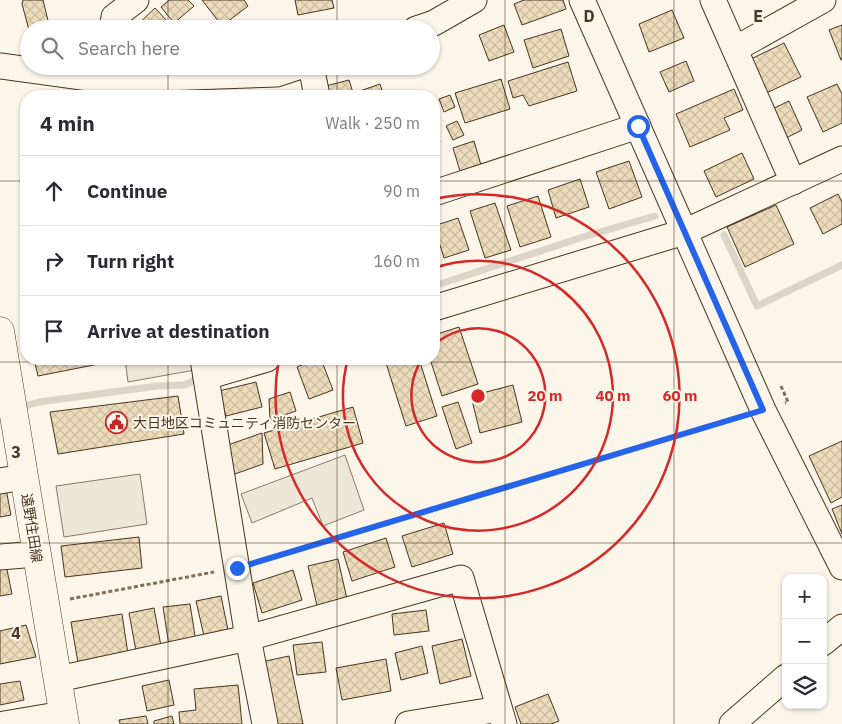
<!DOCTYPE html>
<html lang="en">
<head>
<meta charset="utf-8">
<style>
	body { margin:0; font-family:"IBM Plex Sans","Noto Sans JP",sans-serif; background:#f7f7f7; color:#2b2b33 }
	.controls { position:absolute; right:15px; bottom:15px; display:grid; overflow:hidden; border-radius:10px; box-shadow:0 1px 4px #0004 }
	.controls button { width:45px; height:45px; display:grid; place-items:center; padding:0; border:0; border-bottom:1px solid #e1e1e2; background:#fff; color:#2b2b33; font:25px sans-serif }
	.stop { position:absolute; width:15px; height:15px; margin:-11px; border:4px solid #2563eb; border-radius:50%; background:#fff }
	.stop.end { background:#2563eb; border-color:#fff; box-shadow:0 1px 5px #0008 }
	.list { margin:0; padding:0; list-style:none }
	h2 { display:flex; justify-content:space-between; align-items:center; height:65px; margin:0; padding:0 20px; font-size:21px }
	h2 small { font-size:16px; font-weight:400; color:#7c7c81 }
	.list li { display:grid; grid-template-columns:32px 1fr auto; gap:15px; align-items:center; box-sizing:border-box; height:70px; padding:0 20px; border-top:1px solid #e1e1e2 }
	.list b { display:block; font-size:19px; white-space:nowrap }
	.list em { font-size:16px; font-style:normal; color:#7c7c81 }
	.icon { flex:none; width:28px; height:28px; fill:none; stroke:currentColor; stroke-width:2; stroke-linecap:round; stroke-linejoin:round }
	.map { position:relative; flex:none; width:842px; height:724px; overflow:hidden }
	.search { position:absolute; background:#fff; box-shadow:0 1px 4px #0004; left:20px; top:20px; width:420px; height:55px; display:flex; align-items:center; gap:12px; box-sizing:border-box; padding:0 18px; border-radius:28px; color:#7c7c81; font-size:19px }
	.panel { position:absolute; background:#fff; box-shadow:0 1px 4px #0004; left:20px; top:90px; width:420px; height:275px; border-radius:20px }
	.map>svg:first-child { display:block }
</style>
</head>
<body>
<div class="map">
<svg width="842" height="724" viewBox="0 0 842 724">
	<defs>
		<pattern id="building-cross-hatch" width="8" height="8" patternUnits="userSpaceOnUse" patternTransform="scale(1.25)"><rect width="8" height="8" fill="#ecdcbc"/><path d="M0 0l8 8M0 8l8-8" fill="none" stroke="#ccbda1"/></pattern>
	</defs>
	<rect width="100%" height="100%" fill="#fbf6e9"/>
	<g fill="#ede7d9" stroke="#887966">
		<path d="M125,359H192L195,370L128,382Z"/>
		<path d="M345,455L364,510L323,526L312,498L252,523L241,494Z"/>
		<path d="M140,474L147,524L64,537L56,486Z"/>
	</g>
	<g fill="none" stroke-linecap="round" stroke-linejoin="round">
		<g stroke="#dcd4c6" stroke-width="7">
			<path d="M724,235L757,306L842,265"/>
			<path d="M434,286L583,237L655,216"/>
			<path d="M19,408L39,402L157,386L184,385L202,377"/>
		</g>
	</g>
	<g fill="url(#building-cross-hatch)" stroke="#4a3520">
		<path d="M23,0H43L50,29H29V30L22,4Z"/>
		<path d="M169,0H188L194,6L174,23L161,7Z"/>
		<path d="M202,0H244L248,6L222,26Z"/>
		<path d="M295,0H332L334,8L298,15Z"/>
		<path d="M524,0H563L566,9L522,25L514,4Z"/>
		<path d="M155,8L169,23L163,29H133Z"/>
		<path d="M672,10L684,38L649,52L639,24Z"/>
		<path d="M504,25L514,52L489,61L479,35Z"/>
		<path d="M842,25V60H841L829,30Z"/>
		<path d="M561,29L569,56L533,68L524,40Z"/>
		<path d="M784,43L801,77L764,94L747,61Z"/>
		<path d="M686,61L694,81L669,92L660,72Z"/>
		<path d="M568,62L577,91L529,106L523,95L513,98L508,81Z"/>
		<path d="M501,79L510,109L465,123L455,93Z"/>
		<path d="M349,80L354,96H325L322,87Z"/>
		<path d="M380,84L384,96H358L357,92Z"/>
		<path d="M837,84L842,94V123L823,132L807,97Z"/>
		<path d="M734,89L743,110L724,118L730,130L690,147L676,114Z"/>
		<path d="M450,95L455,107L444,112L439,99Z"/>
		<path d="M789,101L802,130L782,140L768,111Z"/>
		<path d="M457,121L464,135L453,140L446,126Z"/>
		<path d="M434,125L440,142L434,145Z"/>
		<path d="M474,141L481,165L460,171L453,148Z"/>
		<path d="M742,153L754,179L716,197L704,171Z"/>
		<path d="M629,161L642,197L609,209L596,172Z"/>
		<path d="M580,179L589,207L556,218L548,190Z"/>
		<path d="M838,194L842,202V224L823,234L810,208Z"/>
		<path d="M538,196L551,237L520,247L507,206Z"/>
		<path d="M495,203L511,250L485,258L470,211Z"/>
		<path d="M776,205L794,244L745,267L727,227Z"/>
		<path d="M458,218L469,250L444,258L434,226Z"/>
		<path d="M459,327L478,384L442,396L430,359H434V335Z"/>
		<path d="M34,359H119V360L38,376Z"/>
		<path d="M316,359H321L333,390L309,399L297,367Z"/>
		<path d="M390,359H419L437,416L406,426L385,360Z"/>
		<path d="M256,382L262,407L226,416L219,391Z"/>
		<path d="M513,385L522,422L480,433L471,396Z"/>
		<path d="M290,392L296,411L270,420L269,399Z"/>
		<path d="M178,396L184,434L58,454L50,412Z"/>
		<path d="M458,402L472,443L456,449L442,407Z"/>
		<path d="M353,407L363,443L275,469L264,433Z"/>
		<path d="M262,433L263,464L235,474L225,446Z"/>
		<path d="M842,441V497L831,503L809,456Z"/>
		<path d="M6,489L11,515L0,517V491Z"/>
		<path d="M842,505V534L832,509Z"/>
		<path d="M444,523L453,554L412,567L402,536Z"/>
		<path d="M139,537L142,568L65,577L61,546Z"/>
		<path d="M386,538L395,567L352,581L343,552Z"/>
		<path d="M338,559L347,599L317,606L308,566Z"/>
		<path d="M6,565L12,594L0,596V566Z"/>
		<path d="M293,570L302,600L262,613L253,583Z"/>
		<path d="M221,596L228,630L204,636L196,601Z"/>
		<path d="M190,604L196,642L169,646L163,607Z"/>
		<path d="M154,608L161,646L136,651L129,613Z"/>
		<path d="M426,610L429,631L394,635L392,614Z"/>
		<path d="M122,614L128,654L78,663L71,622Z"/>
		<path d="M26,625L36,657L0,664V631Z"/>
		<path d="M462,639L471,676L440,684L432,646Z"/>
		<path d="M322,642L326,672L297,675L293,645Z"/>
		<path d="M422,646L428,673L401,680L395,653Z"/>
		<path d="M289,656L303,724H274L261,662Z"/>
		<path d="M386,659L391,691L342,700L336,668Z"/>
		<path d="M169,680L174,705L147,711L142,686Z"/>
		<path d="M20,681L24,700L0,705V684Z"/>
		<path d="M238,685L242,724H180L179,712L196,710L194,689Z"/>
		<path d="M548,694L559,721L551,724H521L515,707Z"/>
		<path d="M146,716L148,724H120L119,720Z"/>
		<path d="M172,716L174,724H154V721Z"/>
	</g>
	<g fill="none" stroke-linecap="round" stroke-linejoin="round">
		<defs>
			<g id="minor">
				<path d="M582,0L763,410L842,567"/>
				<path d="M713,0L793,182"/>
				<path d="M112,29L114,17L136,0"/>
				<path d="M416,29L434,23L474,0"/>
				<path d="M735,49L823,0"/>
				<path d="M0,66L104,80L277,74L301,66"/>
				<path d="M311,66L317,96"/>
				<path d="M434,193L638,126"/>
				<path d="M434,308L684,232L842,159"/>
				<path d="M203,359L248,638L265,724"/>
				<path d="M206,377L267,359"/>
				<path d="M0,481L24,477"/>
				<path d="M0,557L36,554"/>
				<path d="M823,643L842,627"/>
				<path d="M58,679L248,638L461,578L504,724"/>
				<path d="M4,724L63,714"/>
				<path d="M408,724L499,709"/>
				<path d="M732,724L786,677"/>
			</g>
			<path id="major" d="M0,331L65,724"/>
		</defs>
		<use href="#minor" stroke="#4a3520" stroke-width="27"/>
		<use href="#major" stroke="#4a3520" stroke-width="29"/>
		<g stroke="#7f6f5c" stroke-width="3" stroke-dasharray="4 2.5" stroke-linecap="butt">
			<path d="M781,386L788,402L785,403"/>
			<path d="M258,561L741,417"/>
			<path d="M70,599L214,572"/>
		</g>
		<use href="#minor" stroke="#fbf6e9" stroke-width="25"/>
		<use href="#major" stroke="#fbf6e9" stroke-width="28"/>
	</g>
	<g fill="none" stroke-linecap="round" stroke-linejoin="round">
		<path stroke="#2563eb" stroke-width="6" d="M237,568L763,410L638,126"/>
	</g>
	<path fill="none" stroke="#4a3520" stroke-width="1" stroke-opacity="0.55" d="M168,0V29M337,0V29M505,0V724M674,0V724M168,66V96M337,66V96M0,181H26M434,181H842M168,359V724M337,359V724M0,362H842M0,543H842"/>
	<g fill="none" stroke="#d62828" stroke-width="2.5">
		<path d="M434 345A67 67 0 1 1 422 359"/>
		<path d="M434 268A135 135 0 1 1 348 359"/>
		<path d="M434 199A202 202 0 1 1 279 359"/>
	</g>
	<defs>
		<symbol id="civic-ring" viewBox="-11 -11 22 22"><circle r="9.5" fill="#fbf6e9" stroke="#c62828" stroke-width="1.5"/><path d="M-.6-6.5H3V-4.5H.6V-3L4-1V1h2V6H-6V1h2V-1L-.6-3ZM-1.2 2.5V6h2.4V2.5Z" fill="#c62828"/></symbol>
	</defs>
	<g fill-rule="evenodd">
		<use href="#civic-ring" x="104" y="410" width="25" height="25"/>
	</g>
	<g text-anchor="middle" stroke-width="4" stroke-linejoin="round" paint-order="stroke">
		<g font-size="14" fill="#4a3520" stroke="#fbf6e9" text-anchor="start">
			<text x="133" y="428">大日地区コミュニティ消防センター</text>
		</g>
		<g font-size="14" fill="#4a3520" stroke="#fbf6e9">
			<text transform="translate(32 528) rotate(81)" y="5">遠野住田線</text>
		</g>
	</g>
	<g font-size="16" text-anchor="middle" font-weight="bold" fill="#4a3520" stroke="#fbf6e9" stroke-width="4" stroke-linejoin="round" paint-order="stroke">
		<text x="589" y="22">D</text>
		<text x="758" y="22">E</text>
		<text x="16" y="458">3</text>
		<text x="16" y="639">4</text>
	</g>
	<circle cx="478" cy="396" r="8" fill="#d62828" stroke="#fbf6e9" stroke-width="2.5"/>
	<g font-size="15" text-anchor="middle" font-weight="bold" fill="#d62828" stroke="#fbf6e9" stroke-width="4" stroke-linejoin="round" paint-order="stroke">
		<text x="545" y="401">20 m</text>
		<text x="613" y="401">40 m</text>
		<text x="680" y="401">60 m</text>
	</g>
</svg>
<div class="controls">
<button>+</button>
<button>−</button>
<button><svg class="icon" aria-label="layers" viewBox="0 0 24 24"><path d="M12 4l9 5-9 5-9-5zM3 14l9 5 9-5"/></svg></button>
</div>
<div class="stop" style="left:638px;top:126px"></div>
<div class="stop end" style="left:237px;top:568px"></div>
<div class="search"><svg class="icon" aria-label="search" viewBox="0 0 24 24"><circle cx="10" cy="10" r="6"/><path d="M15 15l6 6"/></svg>Search here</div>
<section class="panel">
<h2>4 min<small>Walk · 250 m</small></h2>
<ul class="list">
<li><svg class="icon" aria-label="ahead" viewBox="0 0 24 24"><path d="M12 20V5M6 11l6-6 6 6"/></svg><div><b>Continue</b></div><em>90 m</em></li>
<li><svg class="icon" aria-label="right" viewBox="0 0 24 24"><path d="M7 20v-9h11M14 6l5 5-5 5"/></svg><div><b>Turn right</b></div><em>160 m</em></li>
<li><svg class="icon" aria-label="arrive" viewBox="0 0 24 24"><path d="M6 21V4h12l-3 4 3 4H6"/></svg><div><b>Arrive at destination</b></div></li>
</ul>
</section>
</div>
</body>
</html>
